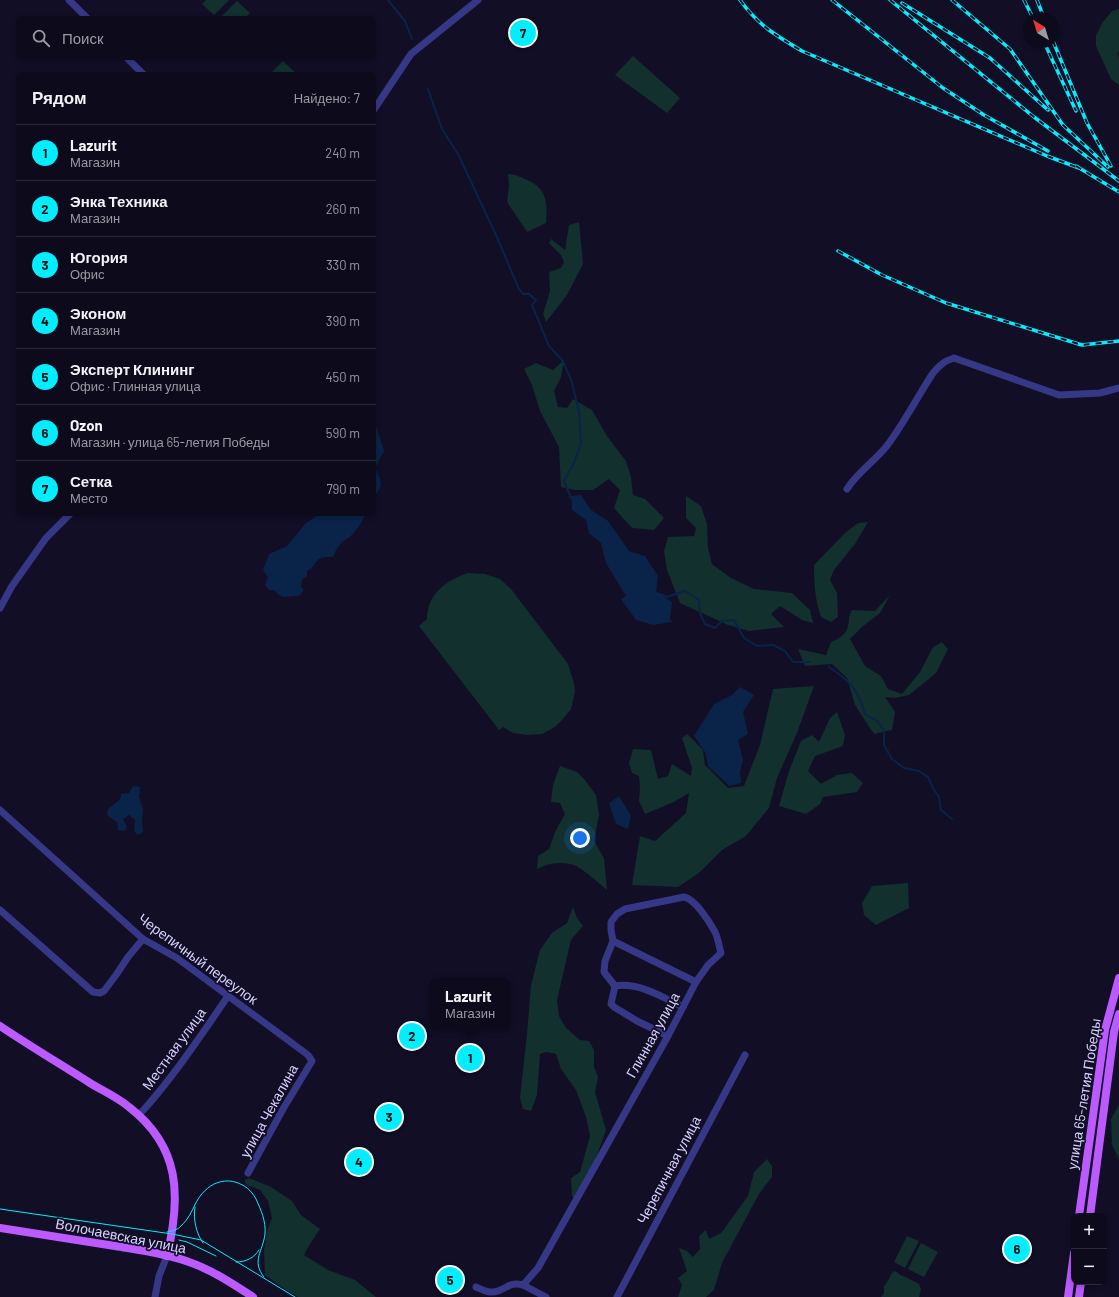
<!DOCTYPE html>
<html lang="ru">
<head>
<meta charset="utf-8">
<style>
	body { margin:0; font-family:Barlow,sans-serif; background:#1b1829; color:#f1f3f6 }
	.controls { position:absolute; right:12px; bottom:12px; display:grid; overflow:hidden; border-radius:8px; box-shadow:0 2px 6px #0003 }
	.controls button { width:36px; height:36px; display:grid; place-items:center; padding:0; border:0; border-bottom:1px solid #2d2b3b; background:#0d0a1c; color:#f1f3f6; font:20px sans-serif }
	.compass { position:absolute; left:1023px; top:12px; width:36px; height:36px; border-radius:50%; background:#0d0a1c; box-shadow:0 2px 6px #0003; rotate:322deg }
	.you { position:absolute; left:580px; top:838px; width:14px; height:14px; margin:-10px; border:3px solid #fff; border-radius:50%; background:#1a73e8; box-shadow:0 0 0 6px #1a73e833 }
	.badge { display:grid; place-items:center; width:26px; height:26px; border-radius:50%; background:#00eefe; color:#111; font-size:13px; font-weight:700 }
	.pin { position:absolute; translate:-50% -50%; border:2px solid #fff; box-shadow:0 1px 4px #0006 }
	.popup { position:absolute; left:430px; top:978px; width:80px; height:52px; box-sizing:border-box; display:grid; place-content:center; border-radius:8px; background:#0d0a1c; filter:drop-shadow(0 1px 3px #0005); font-size:13px; white-space:nowrap; color:#9a9aa3 }
	.popup b { font-size:15px; color:#f1f3f6 }
	.popup::after { content:''; position:absolute; left:50%; top:100%; margin-left:-8px; border:8px solid transparent; border-top-color:#0d0a1c }
	.list { margin:0; padding:0; list-style:none }
	h2 { display:flex; justify-content:space-between; align-items:center; height:52px; margin:0; padding:0 16px; font-size:17px }
	h2 small { font-size:13px; font-weight:400; color:#9a9aa3 }
	.list li { display:grid; grid-template-columns:26px 1fr auto; gap:12px; align-items:center; box-sizing:border-box; height:56px; padding:0 16px; border-top:1px solid #2d2b3b }
	.list b { display:block; font-size:15px; white-space:nowrap }
	.list p { margin:0; font-size:13px; white-space:nowrap; color:#9a9aa3 }
	.list em { font-size:13px; font-style:normal; color:#9a9aa3 }
	.icon { flex:none; width:22px; height:22px; fill:none; stroke:currentColor; stroke-width:2; stroke-linecap:round; stroke-linejoin:round }
	.map { position:relative; flex:none; width:1119px; height:1297px; overflow:hidden }
	.search { position:absolute; background:#0d0a1c; box-shadow:0 2px 6px #0003; left:16px; top:16px; width:360px; height:44px; display:flex; align-items:center; gap:10px; box-sizing:border-box; padding:0 14px; border-radius:8px; color:#9a9aa3; font-size:15px }
	.panel { position:absolute; background:#0d0a1c; box-shadow:0 2px 6px #0003; left:16px; top:72px; width:360px; height:444px; border-radius:8px }
	.map>svg:first-child { display:block }
</style>
</head>
<body>
<div class="map">
<svg width="1119" height="1297" viewBox="0 0 1119 1297">
	<rect width="100%" height="100%" fill="#110e26"/>
	<g fill="#11302e">
		<path d="M206,0H229L214,15L202,4Z"/>
		<path d="M237,1L250,13L244,19H219Z"/>
		<path d="M1119,9V51L1117,54L1119,57V85L1111,79L1096,46V35L1103,22L1112,11Z"/>
		<path d="M633,56L680,98L667,113L615,75Z"/>
		<path d="M283,61L298,75H271L270,74Z"/>
		<path d="M508,174C513,174 518,176 523,178C546,187 548,200 546,223L527,232L507,202L509,185Z"/>
		<path d="M579,222L583,264L567,295L546,322L543,314L550,291L549,272L561,268L564,262L561,255L549,243L551,239L565,250L569,225Z"/>
		<path d="M564,360L561,377L554,391L558,407L567,408L573,399L592,410L607,436L626,461L631,477L633,495L645,499L664,518L654,530L632,528L614,508L620,490L609,479L593,490H575L561,487L559,447L540,411L532,385L524,369L536,363L553,370Z"/>
		<path d="M686,496L701,506L707,524L708,548L712,564L731,578L754,589L792,593L810,610L813,623L802,620L780,606L771,614L784,627L749,631L728,625L680,603L667,570L664,551L668,537L694,536L696,528L686,518Z"/>
		<path d="M868,522L855,544L834,570L830,580L837,593L838,617L831,622L821,617C815,600 814,584 814,565L845,533L858,523Z"/>
		<path d="M468,573L485,574L500,579L511,589L568,664L574,683L575,692L571,709L562,720L555,727L542,734L527,735L513,733L503,727L499,730L419,626L427,619C427,594 446,580 468,573Z"/>
		<path d="M890,595L880,613L862,627L850,639L865,666L881,676L888,689L902,694L920,672L933,647L942,642L948,649L936,673L909,695L895,698L885,697L895,712L892,730L874,734L855,705L847,678L832,664L805,666L798,649L826,655L831,642C838,639 846,635 848,626C850,619 847,618 852,610L875,611Z"/>
		<path d="M814,686L797,733L777,778L769,808L746,836L722,850L699,873L678,887L632,885L640,836L655,841L686,813L689,793L674,802L645,814L639,801L640,787L639,776L632,773L629,763L633,749L651,750L658,779L668,776L672,764L691,776L692,768L682,738L687,734L703,750L705,765L728,788L744,786L760,745L773,689Z"/>
		<path d="M837,712L845,735L843,746L815,756L808,771L821,784L837,775L852,773L863,783L857,792L823,797L820,804L806,814L779,806L789,771L801,741L812,735L819,742L830,718Z"/>
		<path d="M560,766L577,772L585,780L596,795L599,815L594,841L604,858L607,890C600,884 582,868 574,865C562,861 548,863 537,869L538,856L549,849L555,832L565,814L560,803L551,802L553,785Z"/>
		<path d="M908,883L909,908L876,925L864,915L862,903L872,886Z"/>
		<path d="M573,907L577,918L583,926L571,940L557,1000L559,1016L566,1028L580,1040L589,1041L594,1050V1067L598,1077L595,1092L606,1130L594,1164L575,1199L572,1196L571,1178L580,1172L590,1136L586,1117L576,1090L561,1069L556,1054L546,1052L540,1054L537,1095L531,1111L523,1109L520,1098L527,1034L531,985L540,950L552,933L567,923Z"/>
		<path d="M1119,1105V1159L1112,1145L1111,1119Z"/>
		<path d="M767,1159L772,1166V1177L759,1194L722,1263L714,1290L706,1297H678L682,1285L678,1278L687,1271L679,1248L687,1251L693,1257L700,1249L699,1236L706,1230L709,1239L721,1233L737,1211L748,1196L754,1172Z"/>
		<path d="M249,1178L271,1187L292,1201L301,1215L320,1229L310,1244L304,1255L328,1270L355,1280L376,1297H298L286,1290L265,1275L264,1251L267,1231L272,1218L268,1201L260,1190L247,1185L245,1182V1180Z"/>
		<path d="M907,1236L919,1241L905,1268L894,1262Z"/>
		<path d="M921,1243L938,1252L924,1277L908,1269Z"/>
		<path d="M894,1271C898,1272 899,1275 903,1276C909,1279 914,1281 919,1284L921,1289L919,1297H881L884,1293V1286C889,1282 889,1275 894,1271Z"/>
	</g>
	<g fill="#0a2349">
		<path d="M373,417L384,451L375,468C382,482 384,485 373,498Z"/>
		<path d="M581,495L591,510L608,521L629,551L645,556L658,576L656,591L672,602L670,618L672,622L653,625L636,620L621,599L626,596L606,563L601,543L589,533L586,520L572,510L571,496Z"/>
		<path d="M321,513H366L360,525L350,537L342,542L336,550L333,557C313,556 320,563 307,571V576L302,580L301,587L304,590L299,596C287,595 283,601 274,590H269L265,585L268,577L263,570L269,554L287,546L306,523Z"/>
		<path d="M740,687L754,695L743,712L748,734L738,740L743,760L740,772L741,783L729,786L708,766L705,752L694,736L714,704L732,695Z"/>
		<path d="M133,786L140,787L139,797L143,809L142,820L143,832L138,835L134,831L135,820L129,815L123,819L127,827L125,831L118,830L117,822L108,816C105,807 113,807 119,800C120,799 121,796 121,794L129,793Z"/>
		<path d="M619,796L631,816L628,829L616,824L609,803Z"/>
	</g>
	<g fill="none" stroke-linecap="round" stroke-linejoin="round">
		<g stroke="#0a2349" stroke-width="2">
			<path d="M388,0L405,21L412,39"/>
			<path d="M428,89L442,129L458,154L496,235L519,289L523,294H529L536,300L532,305L549,346L562,360L571,379L579,412L581,444L574,463L564,481L571,498"/>
			<path d="M660,594L667,597L685,591L699,600L700,613L705,624L715,628L722,621L734,620L744,638L757,646L773,645L785,651L793,662H810"/>
			<path d="M829,667C850,681 858,689 865,714L877,721L884,730V745L892,759L904,768L919,771L928,777L933,788L939,797L941,810L952,819"/>
		</g>
		<g stroke="#373787" stroke-width="7">
			<path d="M69,0L88,19"/>
			<path d="M126,57L144,75"/>
			<path d="M373,111L411,54L478,0"/>
			<path d="M847,489C858,471 877,460 889,443C905,421 918,396 933,373C939,366 944,361 954,358L1059,395L1100,393L1119,388"/>
			<path d="M0,608L12,586L46,538L71,513"/>
			<path d="M0,810L143,939L177,958L308,1055L312,1061L283,1109L248,1173"/>
			<path d="M0,910L93,992L100,993L104,991L116,975L128,957L143,939"/>
			<path d="M613,941L696,982"/>
			<path d="M615,986C639,982 662,997 683,1007"/>
			<path d="M139,1115C172,1079 200,1037 228,996"/>
			<path d="M523,1285L546,1297"/>
			<path d="M476,1287C483,1290 490,1294 498,1291C509,1287 510,1282 523,1285L538,1268L668,1036L696,982L708,965L721,953C719,946 718,938 715,932C709,921 695,899 684,897L625,909L617,914L611,922V930L613,941L605,961L604,972L615,986L611,1004L614,1007L637,1021L668,1036"/>
			<path d="M155,1297L159,1276L167,1256"/>
			<path d="M617,1297L745,1055"/>
		</g>
		<g stroke="#bb5aff" stroke-width="8">
			<path d="M0,1026C30,1046 60,1064 90,1083C103,1091 117,1097 129,1107C181,1147 181,1197 167,1256"/>
			<path d="M1079,1216L1105,1030L1119,978"/>
			<path d="M1090,1216L1114,1032L1119,1014"/>
			<path d="M0,1228C38,1234 76,1240 115,1246C139,1250 165,1253 189,1262C212,1270 233,1284 253,1297"/>
			<path d="M1068,1297L1074,1253"/>
			<path d="M1079,1297L1081,1282"/>
		</g>
		<g stroke="#00eefe" stroke-width="1">
			<path d="M195,1207C193,1219 196,1233 203,1243"/>
			<path d="M0,1209L172,1234L201,1240L295,1297"/>
			<path d="M167,1232C172,1231 178,1230 181,1226C196,1212 193,1196 214,1184C221,1181 228,1180 235,1182C245,1185 251,1190 256,1199C261,1210 266,1221 265,1234C263,1251 251,1261 264,1277"/>
			<path d="M179,1240L187,1242L216,1256"/>
			<path d="M236,1262C246,1262 254,1258 259,1250"/>
		</g>
		<defs>
			<g id="rail">
				<path d="M740,0C758,25 775,35 802,51L1047,156L1079,168"/>
				<path d="M832,0L943,88L984,115L1048,151"/>
				<path d="M890,0L1034,117L1119,181"/>
				<path d="M952,0L1010,49L1063,125L1108,167"/>
				<path d="M1024,0L1033,18"/>
				<path d="M1037,0L1044,18"/>
				<path d="M902,3L990,58L1048,110"/>
				<path d="M1053,41L1087,123L1111,166"/>
				<path d="M1044,42L1076,111"/>
				<path d="M1076,166L1119,192"/>
				<path d="M838,251L882,275L946,303L1082,345L1119,341"/>
			</g>
		</defs>
		<use href="#rail" stroke="#00eefe" stroke-width="3.5"/>
		<use href="#rail" stroke="#110e26" stroke-width="2" stroke-dasharray="6" stroke-linecap="butt"/>
	</g>
	<g text-anchor="middle" stroke-width="3.5" stroke-linejoin="round" paint-order="stroke">
		<g font-size="14" fill="#d7d3ff" stroke="#110e26">
			<text transform="translate(198 959) rotate(36)" y="5">Черепичный переулок</text>
			<text transform="translate(653 1035) rotate(-61)" y="5">Глинная улица</text>
			<text transform="translate(174 1049) rotate(-54)" y="5">Местная улица</text>
			<text transform="translate(1084 1094) rotate(-81)" y="5">улица 65-летия Победы</text>
			<text transform="translate(269 1111) rotate(-61)" y="5">улица Чекалина</text>
			<text transform="translate(669 1170) rotate(-62)" y="5">Черепичная улица</text>
			<text transform="translate(121 1236) rotate(11)" y="5">Волочаевская улица</text>
		</g>
	</g>
</svg>
<div class="controls">
<button>+</button>
<button>−</button>
</div>
<svg class="compass" viewBox="-18 -18 36 36"><path d="M0-13l5 13h-10z" fill="#e53935"/><path d="M0 13l5-13h-10z" fill="#9a9aa3"/></svg>
<div class="you"></div>
<div class="pin badge" style="left:470px;top:1058px">1</div>
<div class="popup"><b>Lazurit</b>Магазин</div>
<div class="pin badge" style="left:412px;top:1036px">2</div>
<div class="pin badge" style="left:389px;top:1117px">3</div>
<div class="pin badge" style="left:359px;top:1162px">4</div>
<div class="pin badge" style="left:450px;top:1280px">5</div>
<div class="pin badge" style="left:1017px;top:1249px">6</div>
<div class="pin badge" style="left:523px;top:33px">7</div>
<div class="search"><svg class="icon" aria-label="search" viewBox="0 0 24 24"><circle cx="10" cy="10" r="6"/><path d="M15 15l6 6"/></svg>Поиск</div>
<section class="panel">
<h2>Рядом<small>Найдено: 7</small></h2>
<ul class="list">
<li><span class="badge">1</span><div><b>Lazurit</b><p>Магазин</p></div><em>240 m</em></li>
<li><span class="badge">2</span><div><b>Энка Техника</b><p>Магазин</p></div><em>260 m</em></li>
<li><span class="badge">3</span><div><b>Югория</b><p>Офис</p></div><em>330 m</em></li>
<li><span class="badge">4</span><div><b>Эконом</b><p>Магазин</p></div><em>390 m</em></li>
<li><span class="badge">5</span><div><b>Эксперт Клининг</b><p>Офис · Глинная улица</p></div><em>450 m</em></li>
<li><span class="badge">6</span><div><b>Ozon</b><p>Магазин · улица 65-летия Победы</p></div><em>590 m</em></li>
<li><span class="badge">7</span><div><b>Сетка</b><p>Место</p></div><em>790 m</em></li>
</ul>
</section>
</div>
</body>
</html>
